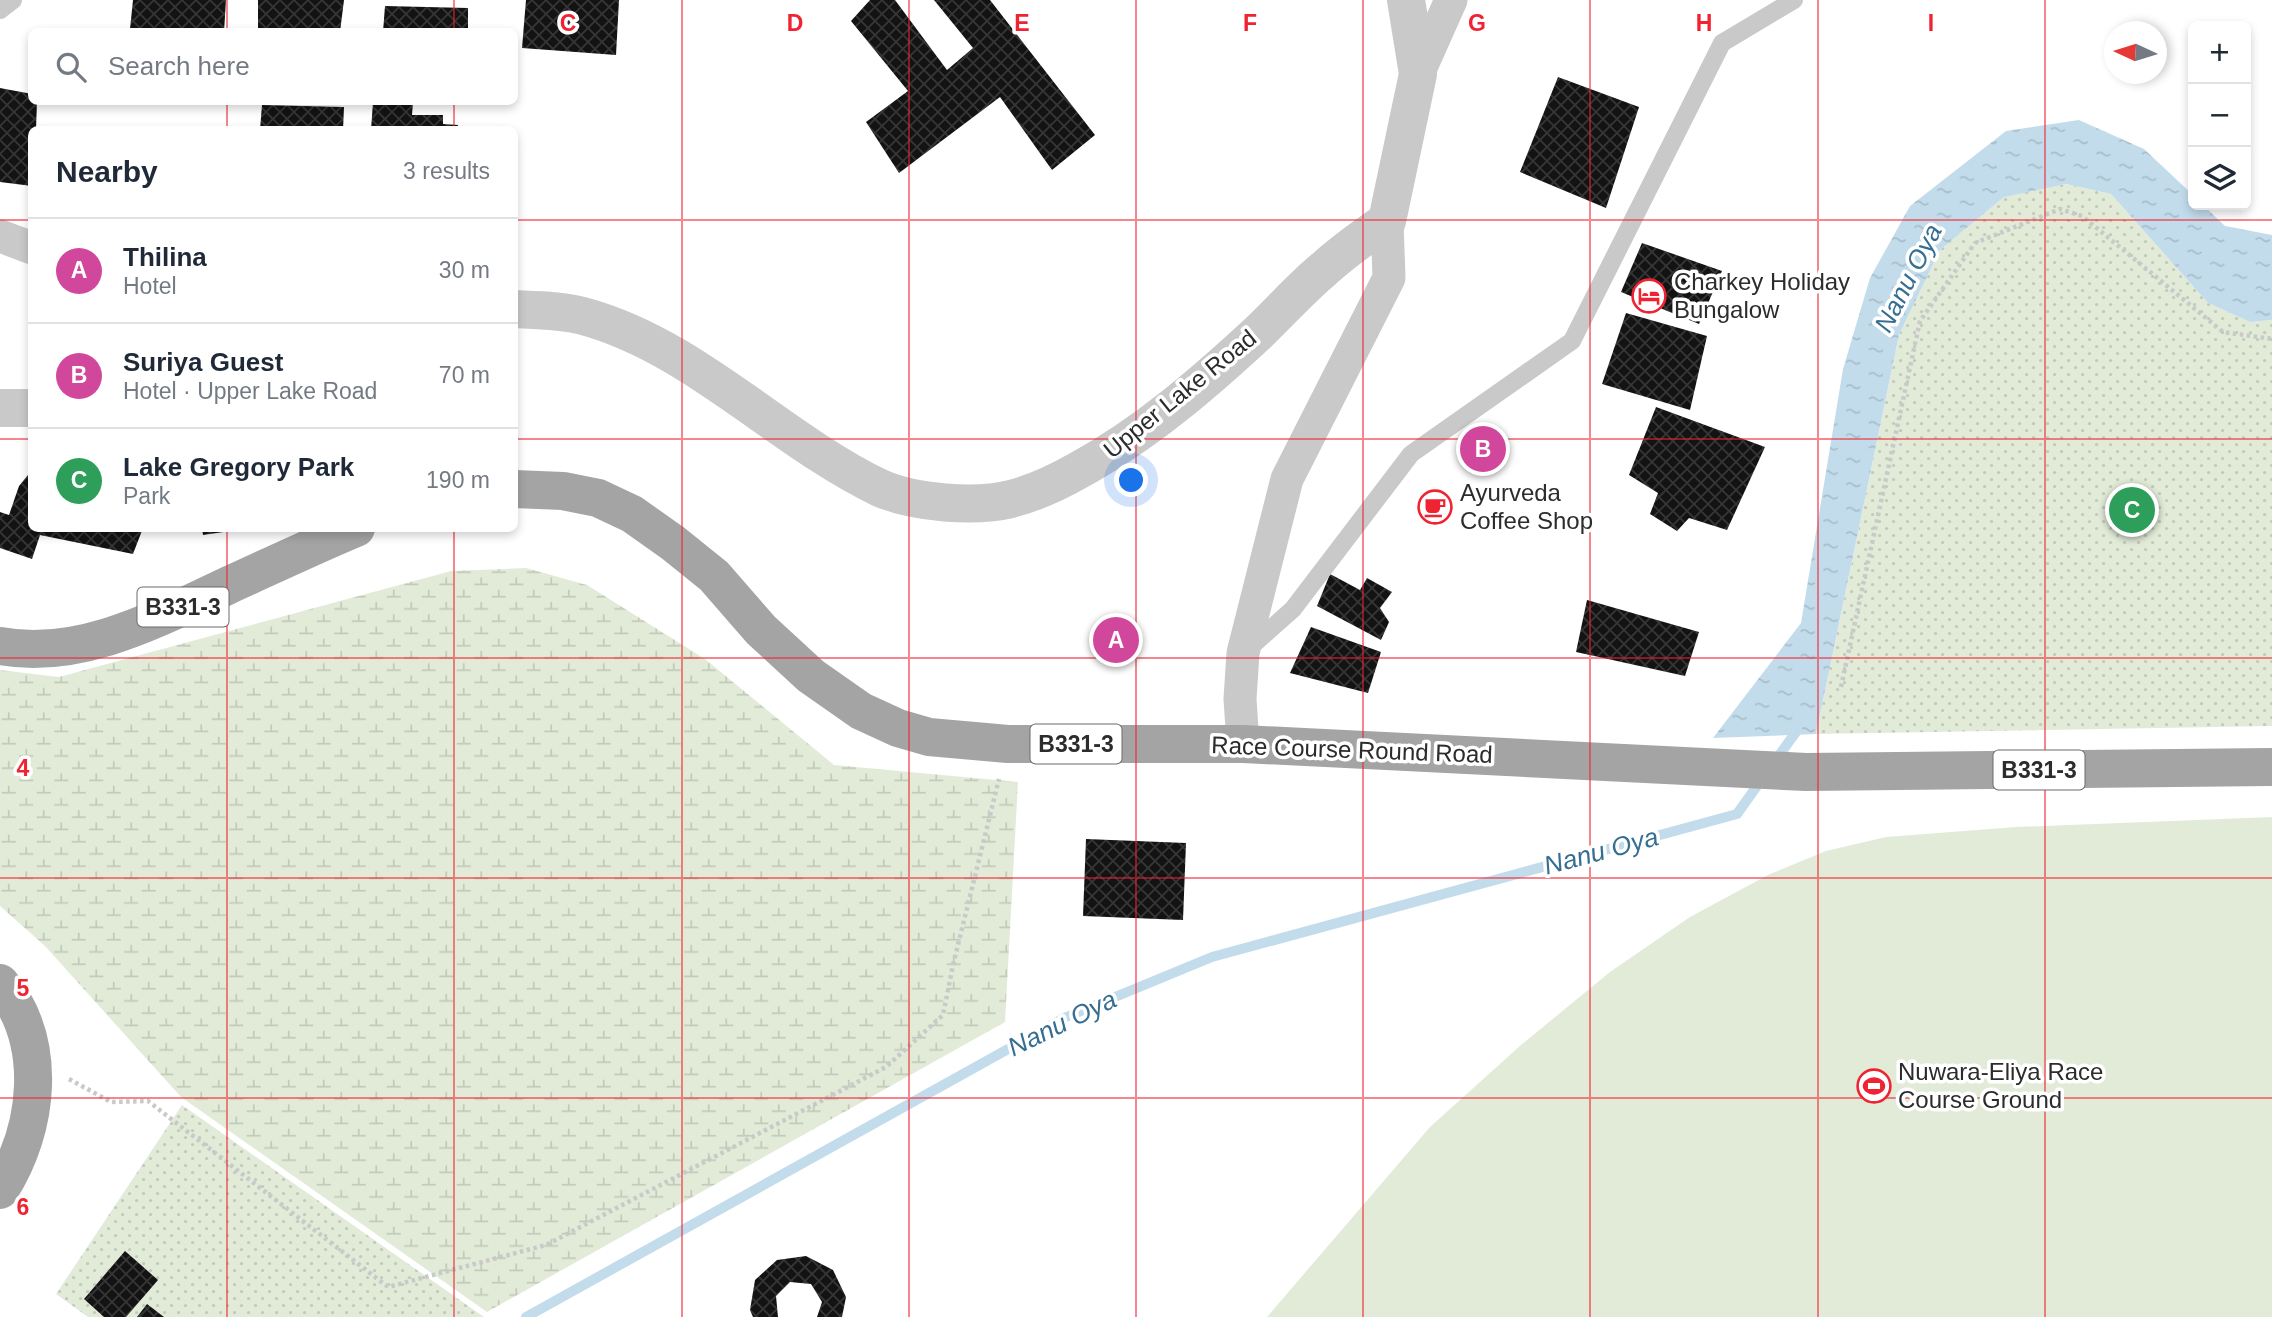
<!DOCTYPE html>
<html lang="en">
<head>
<meta charset="utf-8">
<style>
	body { margin:0; font-family:Arial,sans-serif; background:#f6f6f7; color:#1f2937 }
	.controls { position:absolute; right:21px; top:21px; display:grid; overflow:hidden; border-radius:10px; box-shadow:0 4px 10px #0003 }
	.controls button { width:63px; height:63px; display:grid; place-items:center; padding:0; border:0; border-bottom:2px solid #e0e1e3; background:#fff; color:#1f2937; font:35px sans-serif }
	.compass { position:absolute; left:2104px; top:21px; width:63px; height:63px; border-radius:50%; background:#fff; box-shadow:0 4px 10px #0003; rotate:274deg }
	.you { position:absolute; left:1132px; top:481px; width:24px; height:24px; margin:-18px; border:5px solid #fff; border-radius:50%; background:#1a73e8; box-shadow:0 0 0 10px #1a73e833 }
	.badge { display:grid; place-items:center; width:46px; height:46px; border-radius:50%; background:#1a73e8; color:#fff; font-size:23px; font-weight:700 }
	.pin { position:absolute; translate:-50% -50%; border:4px solid #fff; box-shadow:0 2px 7px #0006 }
	.list { margin:0; padding:0; list-style:none }
	h2 { display:flex; justify-content:space-between; align-items:center; height:91px; margin:0; padding:0 28px; font-size:30px }
	h2 small { font-size:23px; font-weight:400; color:#747a83 }
	.list li { display:grid; grid-template-columns:46px 1fr auto; gap:21px; align-items:center; box-sizing:border-box; height:105px; padding:0 28px; border-top:2px solid #e0e1e3 }
	.list b { display:block; font-size:26px; white-space:nowrap }
	.list p { margin:0; font-size:23px; white-space:nowrap; color:#747a83 }
	.list em { font-size:23px; font-style:normal; color:#747a83 }
	.icon { flex:none; width:38px; height:38px; fill:none; stroke:currentColor; stroke-width:2; stroke-linecap:round; stroke-linejoin:round }
	.map { position:relative; flex:none; width:2272px; height:1317px; overflow:hidden }
	.search { position:absolute; background:#fff; box-shadow:0 4px 10px #0003; left:28px; top:28px; width:490px; height:77px; display:flex; align-items:center; gap:18px; box-sizing:border-box; padding:0 24px; border-radius:10px; color:#747a83; font-size:26px }
	.panel { position:absolute; background:#fff; box-shadow:0 4px 10px #0003; left:28px; top:126px; width:490px; height:406px; border-radius:10px }
	.map>svg:first-child { display:block }
</style>
</head>
<body>
<div class="map">
<svg width="2272" height="1317" viewBox="0 0 2272 1317">
	<defs>
		<pattern id="grass-dots" width="8" height="8" patternUnits="userSpaceOnUse" patternTransform="scale(1.75)"><rect width="8" height="8" fill="#e2ebd8"/><path d="M2 2h.1M6 6h.1" fill="none" stroke="#c2caba" stroke-width="1.8" stroke-linecap="round"/></pattern>
		<pattern id="wetland-marsh" width="20" height="14" patternUnits="userSpaceOnUse" patternTransform="scale(1.75)"><rect width="20" height="14" fill="#e2ebd8"/><path d="M1 5h8M5 5V1M11 12h8M15 12V8" fill="none" stroke="#c2caba"/></pattern>
		<pattern id="water-ripples" width="26" height="14" patternUnits="userSpaceOnUse" patternTransform="scale(1.75)"><rect width="26" height="14" fill="#c3dcec"/><path d="M2 4q2-2 4 0t4 0M15 11q2-2 4 0t4 0" fill="none" stroke="#a8bdcb"/></pattern>
		<pattern id="building-cross-hatch" width="8" height="8" patternUnits="userSpaceOnUse" patternTransform="scale(1.75)"><rect width="8" height="8" fill="#131313"/><path d="M0 0l8 8M0 8l8-8" fill="none" stroke="#363636"/></pattern>
	</defs>
	<rect width="100%" height="100%" fill="#fff"/>
	<g fill="url(#grass-dots)">
		<path d="M2066,184L2111,194L2208,303L2250,322L2272,320V726L1816,734L1899,335L1940,250L2005,196Z"/>
		<path d="M182,1105L484,1317H88L56,1294Z"/>
	</g>
	<path fill="url(#wetland-marsh)" d="M526,568L587,585L705,659L834,765L1018,782L1005,1022L487,1312L181,1097L45,946L0,906V670L59,677L451,571Z"/>
	<path fill="#e2ebd8" d="M2272,817V1317H1267L1430,1127L1521,1045L1610,972L1690,917L1768,875L1826,851L1886,837L2016,827Z"/>
	<path fill="url(#water-ripples)" d="M2079,120L2144,149L2193,195V205H2203L2225,226L2272,235V320L2250,322L2208,303L2111,194L2066,184L2004,197L1940,250L1899,335L1816,734L1713,738L1801,623L1843,369L1870,278L1910,206L2006,131Z"/>
	<g fill="none" stroke-linecap="round" stroke-linejoin="round">
		<g stroke="#c3dcec" stroke-width="10">
			<path d="M1775,761L1796,732L1798,724"/>
			<path d="M526,1317L1064,1018L1212,957L1737,814L1762,779"/>
		</g>
	</g>
	<g fill="url(#building-cross-hatch)">
		<path d="M133,0H226L224,32H164V28L130,29Z"/>
		<path d="M258,0H344L340,32H258Z"/>
		<path d="M526,0H619L616,55L522,48Z"/>
		<path d="M870,0H895L947,70L973,48L934,0H990L1095,135L1052,170L1000,97L899,173L866,122L908,91L851,21Z"/>
		<path d="M385,6L468,8V32H383Z"/>
		<path d="M1558,77L1639,107L1606,208L1520,172Z"/>
		<path d="M0,88L32,94V102H37L36,130H32V186L0,182Z"/>
		<path d="M373,102H413L412,115H443V124L458,125L457,130H371Z"/>
		<path d="M262,105L344,107L343,130H260Z"/>
		<path d="M1642,243L1722,271L1699,324L1621,292Z"/>
		<path d="M1626,313L1707,336L1690,410L1602,384Z"/>
		<path d="M1656,407L1765,447L1727,530L1689,518L1677,531L1650,514L1658,493L1629,475Z"/>
		<path d="M32,470V528H143L133,554L40,535L32,559L0,548V512L9,515L19,486Z"/>
		<path d="M202,528H236L237,530L203,535Z"/>
		<path d="M1330,574L1360,590L1367,578L1392,592L1380,608L1389,622L1381,640L1317,606Z"/>
		<path d="M1587,600L1699,632L1685,676L1576,652Z"/>
		<path d="M1311,627L1381,652L1368,693L1290,673Z"/>
		<path d="M1086,839L1186,843L1183,920L1083,916Z"/>
		<path d="M125,1251L158,1280L126,1317H104L84,1299Z"/>
		<path d="M806,1256L833,1270L846,1297L842,1317H817L822,1302L811,1284L790,1282L776,1296L778,1317H753L750,1310L755,1280L777,1260Z"/>
		<path d="M147,1304L164,1317H137Z"/>
	</g>
	<g fill="none" stroke-linecap="round" stroke-linejoin="round">
		<g stroke="#c9c9c9" stroke-width="4.5" stroke-dasharray="3.5 3.5" stroke-linecap="butt">
			<path d="M1841,687L1920,321L1975,243L2060,209L2082,216L2223,332L2272,339"/>
			<path d="M69,1079L111,1102L148,1101L388,1287L546,1245L886,1067L943,1015L953,965L999,779"/>
		</g>
		<g stroke="#c9c9c9" stroke-width="18">
			<path d="M0,10L13,0"/>
			<path d="M1248,649L1293,609L1411,454L1572,341L1722,43L1794,0"/>
		</g>
		<g stroke="#c9c9c9" stroke-width="33">
			<path d="M1418,74L1451,0"/>
			<path d="M0,236L32,248"/>
			<path d="M1243,744L1240,699L1243,653L1287,479L1389,278L1387,221"/>
		</g>
		<g stroke="#c9c9c9" stroke-width="38">
			<path d="M514,309C537,310 561,310 583,316C694,346 778,439 880,488C914,503 975,508 1011,499C1034,493 1058,482 1079,470C1145,434 1204,383 1259,332C1281,311 1301,288 1324,269C1344,251 1365,236 1387,221L1418,74L1406,0"/>
			<path d="M0,408H32"/>
		</g>
		<g stroke="#a4a4a4" stroke-width="38">
			<path d="M514,489L563,491L598,498L632,514L673,543L714,576L761,630L811,676L861,711L898,728L929,737L1008,744H1243L1806,772L2272,767"/>
			<path d="M0,646C80,661 159,618 229,585C271,566 313,546 356,528"/>
			<path d="M0,983C49,1042 39,1129 0,1190"/>
		</g>
	</g>
	<path fill="none" stroke="#ef2331" stroke-width="2" stroke-opacity="0.55" d="M227,0V32M454,0V32M682,0V1317M909,0V1317M1136,0V1317M1363,0V1317M1590,0V1317M1818,0V1317M2045,0V1317M227,102V130M454,102V130M0,220H32M514,220H2272M0,439H32M514,439H2272M227,528V1317M454,528V1317M0,658H2272M0,878H2272M0,1098H2272"/>
	<defs>
		<symbol id="hotel-ring" viewBox="-11 -11 22 22"><circle r="9.5" fill="#fff" stroke="#ef2331" stroke-width="1.5"/><path d="M-6-4.5h1.5V1H6V5H4.5V3h-9V5H-6ZM-4 0a1.8 1.8 0 1 1 3.6 0ZM.5 0V-2.5h3Q6-2.5 6 0Z" fill="#ef2331"/></symbol>
		<symbol id="cafe-ring" viewBox="-11 -11 22 22"><circle r="9.5" fill="#fff" stroke="#ef2331" stroke-width="1.5"/><path d="M-5.5-4.5H6V0H3Q3 3.5 0 3.5H-2.5Q-5.5 3.5-5.5 0ZM3-3.2v2h1.7v-2ZM-6 4.5H4V6H-6Z" fill="#ef2331"/></symbol>
		<symbol id="stadium-ring" viewBox="-11 -11 22 22"><circle r="9.5" fill="#fff" stroke="#ef2331" stroke-width="1.5"/><path d="M0-5a6.5 5 0 1 0 0 10a6.5 5 0 1 0 0-10ZM-3.5-1.8h7v3.6h-7Z" fill="#ef2331"/></symbol>
	</defs>
	<g fill-rule="evenodd">
		<use href="#hotel-ring" x="1630" y="277" width="38" height="38"/>
		<use href="#cafe-ring" x="1416" y="488" width="38" height="38"/>
		<use href="#stadium-ring" x="1855" y="1067" width="38" height="38"/>
	</g>
	<g text-anchor="middle" stroke-width="7" stroke-linejoin="round" paint-order="stroke">
		<g fill="#fff" stroke="#6b6b6b" stroke-width="2">
			<rect x="137.5" y="587.5" width="91" height="39" rx="5"/>
			<rect x="1030.5" y="724.5" width="91" height="39" rx="5"/>
			<rect x="1993.5" y="750.5" width="91" height="39" rx="5"/>
		</g>
		<g font-size="23" font-weight="bold" fill="#2c2c2c">
			<text x="183" y="615">B331-3</text>
			<text x="1076" y="752">B331-3</text>
			<text x="2039" y="778">B331-3</text>
		</g>
		<g font-size="24" fill="#2c2c2c" stroke="#fff" text-anchor="start">
			<text x="1674" y="290">Charkey Holiday<tspan x="1674" dy="28">Bungalow</tspan></text>
			<text x="1460" y="501">Ayurveda<tspan x="1460" dy="28">Coffee Shop</tspan></text>
			<text x="1898" y="1080">Nuwara-Eliya Race<tspan x="1898" dy="28">Course Ground</tspan></text>
		</g>
		<g font-size="24" fill="#2c2c2c" stroke="#fff">
			<text transform="translate(1180 394) rotate(-39)" y="8">Upper Lake Road</text>
			<text transform="translate(1352 750) rotate(2)" y="8">Race Course Round Road</text>
		</g>
		<g font-size="26" font-style="italic" fill="#366e92" stroke="#fff">
			<text transform="translate(1908 278) rotate(-63)" y="9">Nanu Oya</text>
			<text transform="translate(1601 851) rotate(-15)" y="9">Nanu Oya</text>
			<text transform="translate(1062 1023) rotate(-26)" y="9">Nanu Oya</text>
		</g>
	</g>
	<g font-size="23" text-anchor="middle" font-weight="bold" fill="#ef2331" stroke="#fff" stroke-width="7" stroke-linejoin="round" paint-order="stroke">
		<text x="568" y="31">C</text>
		<text x="795" y="31">D</text>
		<text x="1022" y="31">E</text>
		<text x="1250" y="31">F</text>
		<text x="1477" y="31">G</text>
		<text x="1704" y="31">H</text>
		<text x="1931" y="31">I</text>
		<text x="23" y="776">4</text>
		<text x="23" y="996">5</text>
		<text x="23" y="1215">6</text>
	</g>
</svg>
<div class="controls">
<button>+</button>
<button>−</button>
<button><svg class="icon" aria-label="layers" viewBox="0 0 24 24"><path d="M12 4l9 5-9 5-9-5zM3 14l9 5 9-5"/></svg></button>
</div>
<svg class="compass" viewBox="-18 -18 36 36"><path d="M0-13l5 13h-10z" fill="#e53935"/><path d="M0 13l5-13h-10z" fill="#747a83"/></svg>
<div class="you"></div>
<div class="pin badge" style="left:1116px;top:640px;background:#d1479c">A</div>
<div class="pin badge" style="left:1483px;top:449px;background:#d1479c">B</div>
<div class="pin badge" style="left:2132px;top:510px;background:#2e9e5b">C</div>
<div class="search"><svg class="icon" aria-label="search" viewBox="0 0 24 24"><circle cx="10" cy="10" r="6"/><path d="M15 15l6 6"/></svg>Search here</div>
<section class="panel">
<h2>Nearby<small>3 results</small></h2>
<ul class="list">
<li><span class="badge" style="background:#d1479c">A</span><div><b>Thilina</b><p>Hotel</p></div><em>30 m</em></li>
<li><span class="badge" style="background:#d1479c">B</span><div><b>Suriya Guest</b><p>Hotel · Upper Lake Road</p></div><em>70 m</em></li>
<li><span class="badge" style="background:#2e9e5b">C</span><div><b>Lake Gregory Park</b><p>Park</p></div><em>190 m</em></li>
</ul>
</section>
</div>
</body>
</html>
